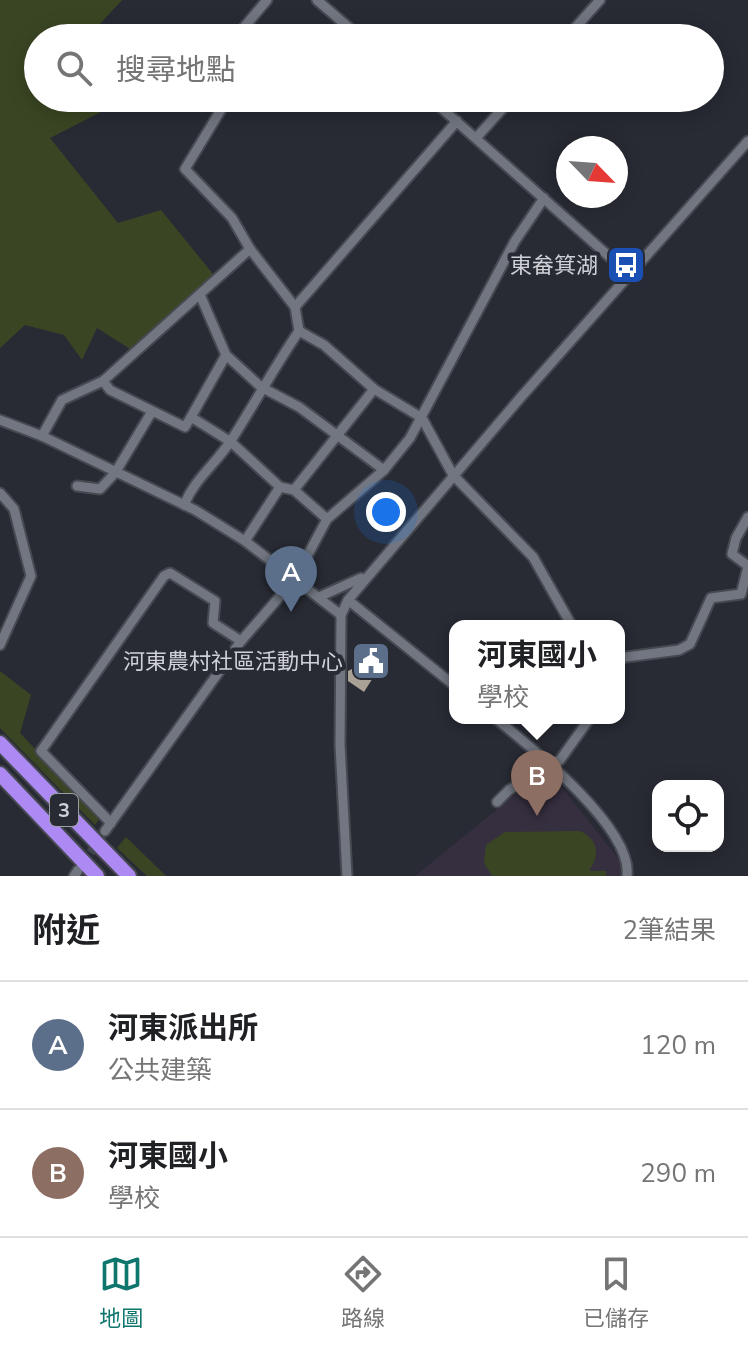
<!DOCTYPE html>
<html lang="zh-TW">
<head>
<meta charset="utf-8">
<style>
	body { margin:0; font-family:"Nunito Sans","Noto Sans TC",sans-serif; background:#f6f6f6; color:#202124 }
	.controls { position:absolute; right:24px; bottom:24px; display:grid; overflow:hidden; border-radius:16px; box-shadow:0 4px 20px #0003 }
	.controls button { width:72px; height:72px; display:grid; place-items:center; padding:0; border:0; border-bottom:2px solid #e0e0e0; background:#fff; color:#202124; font:40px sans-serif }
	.compass { position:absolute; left:556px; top:136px; width:72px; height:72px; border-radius:50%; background:#fff; box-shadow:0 4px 20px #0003; rotate:115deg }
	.you { position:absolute; left:386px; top:512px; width:28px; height:28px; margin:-20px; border:6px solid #fff; border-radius:50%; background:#1a73e8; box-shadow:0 0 0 12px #1a73e833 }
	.badge { display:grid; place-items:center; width:52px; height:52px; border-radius:50%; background:#0f766e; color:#fff; font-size:26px; font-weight:700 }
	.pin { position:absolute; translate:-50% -66px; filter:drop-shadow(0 2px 4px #0008) }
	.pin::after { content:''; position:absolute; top:42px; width:28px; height:24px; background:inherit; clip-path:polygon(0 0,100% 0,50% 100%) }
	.popup { position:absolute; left:449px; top:620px; width:176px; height:104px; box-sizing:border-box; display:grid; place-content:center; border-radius:16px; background:#fff; filter:drop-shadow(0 2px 6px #0005); font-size:26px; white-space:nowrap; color:#757577 }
	.popup b { font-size:30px; color:#202124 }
	.popup::after { content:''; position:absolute; left:50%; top:100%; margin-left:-16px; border:16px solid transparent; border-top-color:#fff }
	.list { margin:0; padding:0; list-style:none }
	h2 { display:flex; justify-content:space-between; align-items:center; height:104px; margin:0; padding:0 32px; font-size:34px }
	h2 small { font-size:26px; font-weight:400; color:#757577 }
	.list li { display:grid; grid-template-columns:52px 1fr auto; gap:24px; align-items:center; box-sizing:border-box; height:128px; padding:0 32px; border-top:2px solid #e0e0e0 }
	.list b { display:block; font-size:30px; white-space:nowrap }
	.list p { margin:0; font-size:26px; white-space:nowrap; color:#757577 }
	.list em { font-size:26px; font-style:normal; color:#757577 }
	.icon { flex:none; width:44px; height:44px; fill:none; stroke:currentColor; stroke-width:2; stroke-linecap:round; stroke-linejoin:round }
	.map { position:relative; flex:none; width:748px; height:876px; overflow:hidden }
	.search { position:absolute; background:#fff; box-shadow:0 4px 20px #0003; left:24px; right:24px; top:24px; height:88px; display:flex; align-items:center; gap:20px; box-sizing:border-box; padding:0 28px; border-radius:44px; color:#757577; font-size:30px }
	.sheet { height:360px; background:#fff }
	nav { display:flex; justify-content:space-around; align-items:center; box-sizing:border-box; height:112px; border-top:2px solid #e0e0e0; background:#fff; font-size:22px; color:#757577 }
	nav a { display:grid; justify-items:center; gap:4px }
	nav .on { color:#0f766e }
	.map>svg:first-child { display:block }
</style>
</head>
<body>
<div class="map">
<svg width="748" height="876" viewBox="0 0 748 876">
	<rect width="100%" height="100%" fill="#282b34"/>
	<path fill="#362f40" d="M547,769L622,863L621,876H415Z"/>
	<g fill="#3a4623">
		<path d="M0,0H122L87,38H38V98H97L109,108L50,138L118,223L161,210L217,279L138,354L97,328L82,360L64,335L25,325L0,348Z"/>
		<path d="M0,671L31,695L20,733L100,818L95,825L0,728Z"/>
		<path d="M580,831C599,840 600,855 589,871H606V876H492L484,863L486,845L505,832Z"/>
		<path d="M126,837L166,876H147L117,848Z"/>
	</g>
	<path fill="#a9a096" d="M364,651L383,662L364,692L348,681V671L354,668V660L357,662Z"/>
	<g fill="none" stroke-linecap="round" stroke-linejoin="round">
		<path stroke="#41444c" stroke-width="9" stroke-dasharray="9 4.5" stroke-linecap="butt" d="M83,864L105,831"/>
		<defs>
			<g id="minor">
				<path d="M317,0L361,38"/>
				<path d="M235,38L267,0"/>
				<path d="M566,38L600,0"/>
				<path d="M430,98L629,274"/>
				<path d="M476,138L512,98"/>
				<path d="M250,249L295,307"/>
				<path d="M201,297L226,355L261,387L299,407L384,470"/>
				<path d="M299,331L324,345L374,389L422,418L453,475L533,557L572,626"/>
				<path d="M103,381L110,390L185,427L191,417L231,442L280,487L294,490L327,519"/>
				<path d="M191,417L226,355"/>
				<path d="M0,420L42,436L195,510L245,541L341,615"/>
				<path d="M42,436L62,400L103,381L250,249L232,218L185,169L222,108L218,98"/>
				<path d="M77,486L100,489L115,473L151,413"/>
				<path d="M294,490L374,389"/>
				<path d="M0,493L14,509L31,576L0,645"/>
				<path d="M184,505C195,478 217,463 232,439C255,403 275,366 299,331L295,307L457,121"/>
				<path d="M748,517L736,538L732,554L748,566"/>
				<path d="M245,541L280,487"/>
				<path d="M319,597L361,578"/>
				<path d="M348,600L455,686"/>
				<path d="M619,658L679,650L690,644L711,598L741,594L748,567"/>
				<path d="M495,718C531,747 633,828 627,876"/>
				<path d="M497,802L509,790L560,760L590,718"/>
				<path d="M111,823L41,751L164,576L170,573L215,601L213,623L241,641"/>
				<path d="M105,831L241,641L295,579L327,519L384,470L410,438L515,241L544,198"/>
				<path d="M74,876L78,870"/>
				<path d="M347,876L340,745L341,615L348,600L521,397L748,141"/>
			</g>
			<g id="highway">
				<path d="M0,743L129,876"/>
				<path d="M0,774L97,876"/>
			</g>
		</defs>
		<use href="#minor" stroke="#464950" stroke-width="13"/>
		<use href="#highway" stroke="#464950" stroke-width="18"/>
		<use href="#minor" stroke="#717680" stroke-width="9"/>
		<use href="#highway" stroke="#ac89f3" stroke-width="14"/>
	</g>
	<defs>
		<symbol id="bus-square" viewBox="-11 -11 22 22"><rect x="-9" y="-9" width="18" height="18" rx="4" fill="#1a4fb4" stroke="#282b34"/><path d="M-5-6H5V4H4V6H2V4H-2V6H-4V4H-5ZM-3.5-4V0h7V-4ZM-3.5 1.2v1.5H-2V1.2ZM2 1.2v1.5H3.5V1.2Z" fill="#fff"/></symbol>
		<symbol id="civic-square" viewBox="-11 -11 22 22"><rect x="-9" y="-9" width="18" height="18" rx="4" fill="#5c6f8a" stroke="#282b34"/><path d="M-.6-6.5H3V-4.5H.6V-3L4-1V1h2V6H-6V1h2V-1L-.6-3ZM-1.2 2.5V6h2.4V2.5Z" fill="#fff"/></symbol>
	</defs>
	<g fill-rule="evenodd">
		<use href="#bus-square" x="604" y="243" width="44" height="44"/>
		<use href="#civic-square" x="349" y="639" width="44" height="44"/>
	</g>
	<g text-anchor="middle" stroke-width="8" stroke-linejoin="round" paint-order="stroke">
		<rect fill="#282b34" stroke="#9d9fa6" stroke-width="2" x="50" y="794" width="28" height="32" rx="6"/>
		<g font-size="20" font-weight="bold" fill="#cfd1d7">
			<text x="64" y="817">3</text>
		</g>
		<g font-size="22" fill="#cfd1d7" stroke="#282b34" text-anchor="end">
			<text x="598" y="273">東畚箕湖</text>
			<text x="343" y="669">河東農村社區活動中心</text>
		</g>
	</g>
</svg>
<div class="controls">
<button><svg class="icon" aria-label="locate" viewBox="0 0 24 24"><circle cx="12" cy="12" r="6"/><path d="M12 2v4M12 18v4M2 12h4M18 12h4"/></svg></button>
</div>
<svg class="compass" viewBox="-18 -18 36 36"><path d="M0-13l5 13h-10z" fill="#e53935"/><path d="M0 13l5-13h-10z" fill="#757577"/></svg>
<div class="you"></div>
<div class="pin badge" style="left:291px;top:612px;background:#5c6f8a">A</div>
<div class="pin badge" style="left:537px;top:816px;background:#8d6e63">B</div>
<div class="popup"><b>河東國小</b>學校</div>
<div class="search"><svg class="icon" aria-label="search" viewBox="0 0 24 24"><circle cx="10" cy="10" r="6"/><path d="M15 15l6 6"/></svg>搜尋地點</div>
</div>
<section class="sheet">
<h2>附近<small>2筆結果</small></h2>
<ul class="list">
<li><span class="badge" style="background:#5c6f8a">A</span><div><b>河東派出所</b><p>公共建築</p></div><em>120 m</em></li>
<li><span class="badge" style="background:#8d6e63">B</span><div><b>河東國小</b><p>學校</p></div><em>290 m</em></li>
</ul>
</section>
<nav>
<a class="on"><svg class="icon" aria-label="map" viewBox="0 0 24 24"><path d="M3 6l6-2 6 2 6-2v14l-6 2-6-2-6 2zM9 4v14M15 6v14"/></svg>地圖</a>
<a><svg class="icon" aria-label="directions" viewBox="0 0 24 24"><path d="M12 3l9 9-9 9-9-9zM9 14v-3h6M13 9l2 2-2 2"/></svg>路線</a>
<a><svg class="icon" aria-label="saved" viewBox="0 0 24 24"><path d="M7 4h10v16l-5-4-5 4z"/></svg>已儲存</a>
</nav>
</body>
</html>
